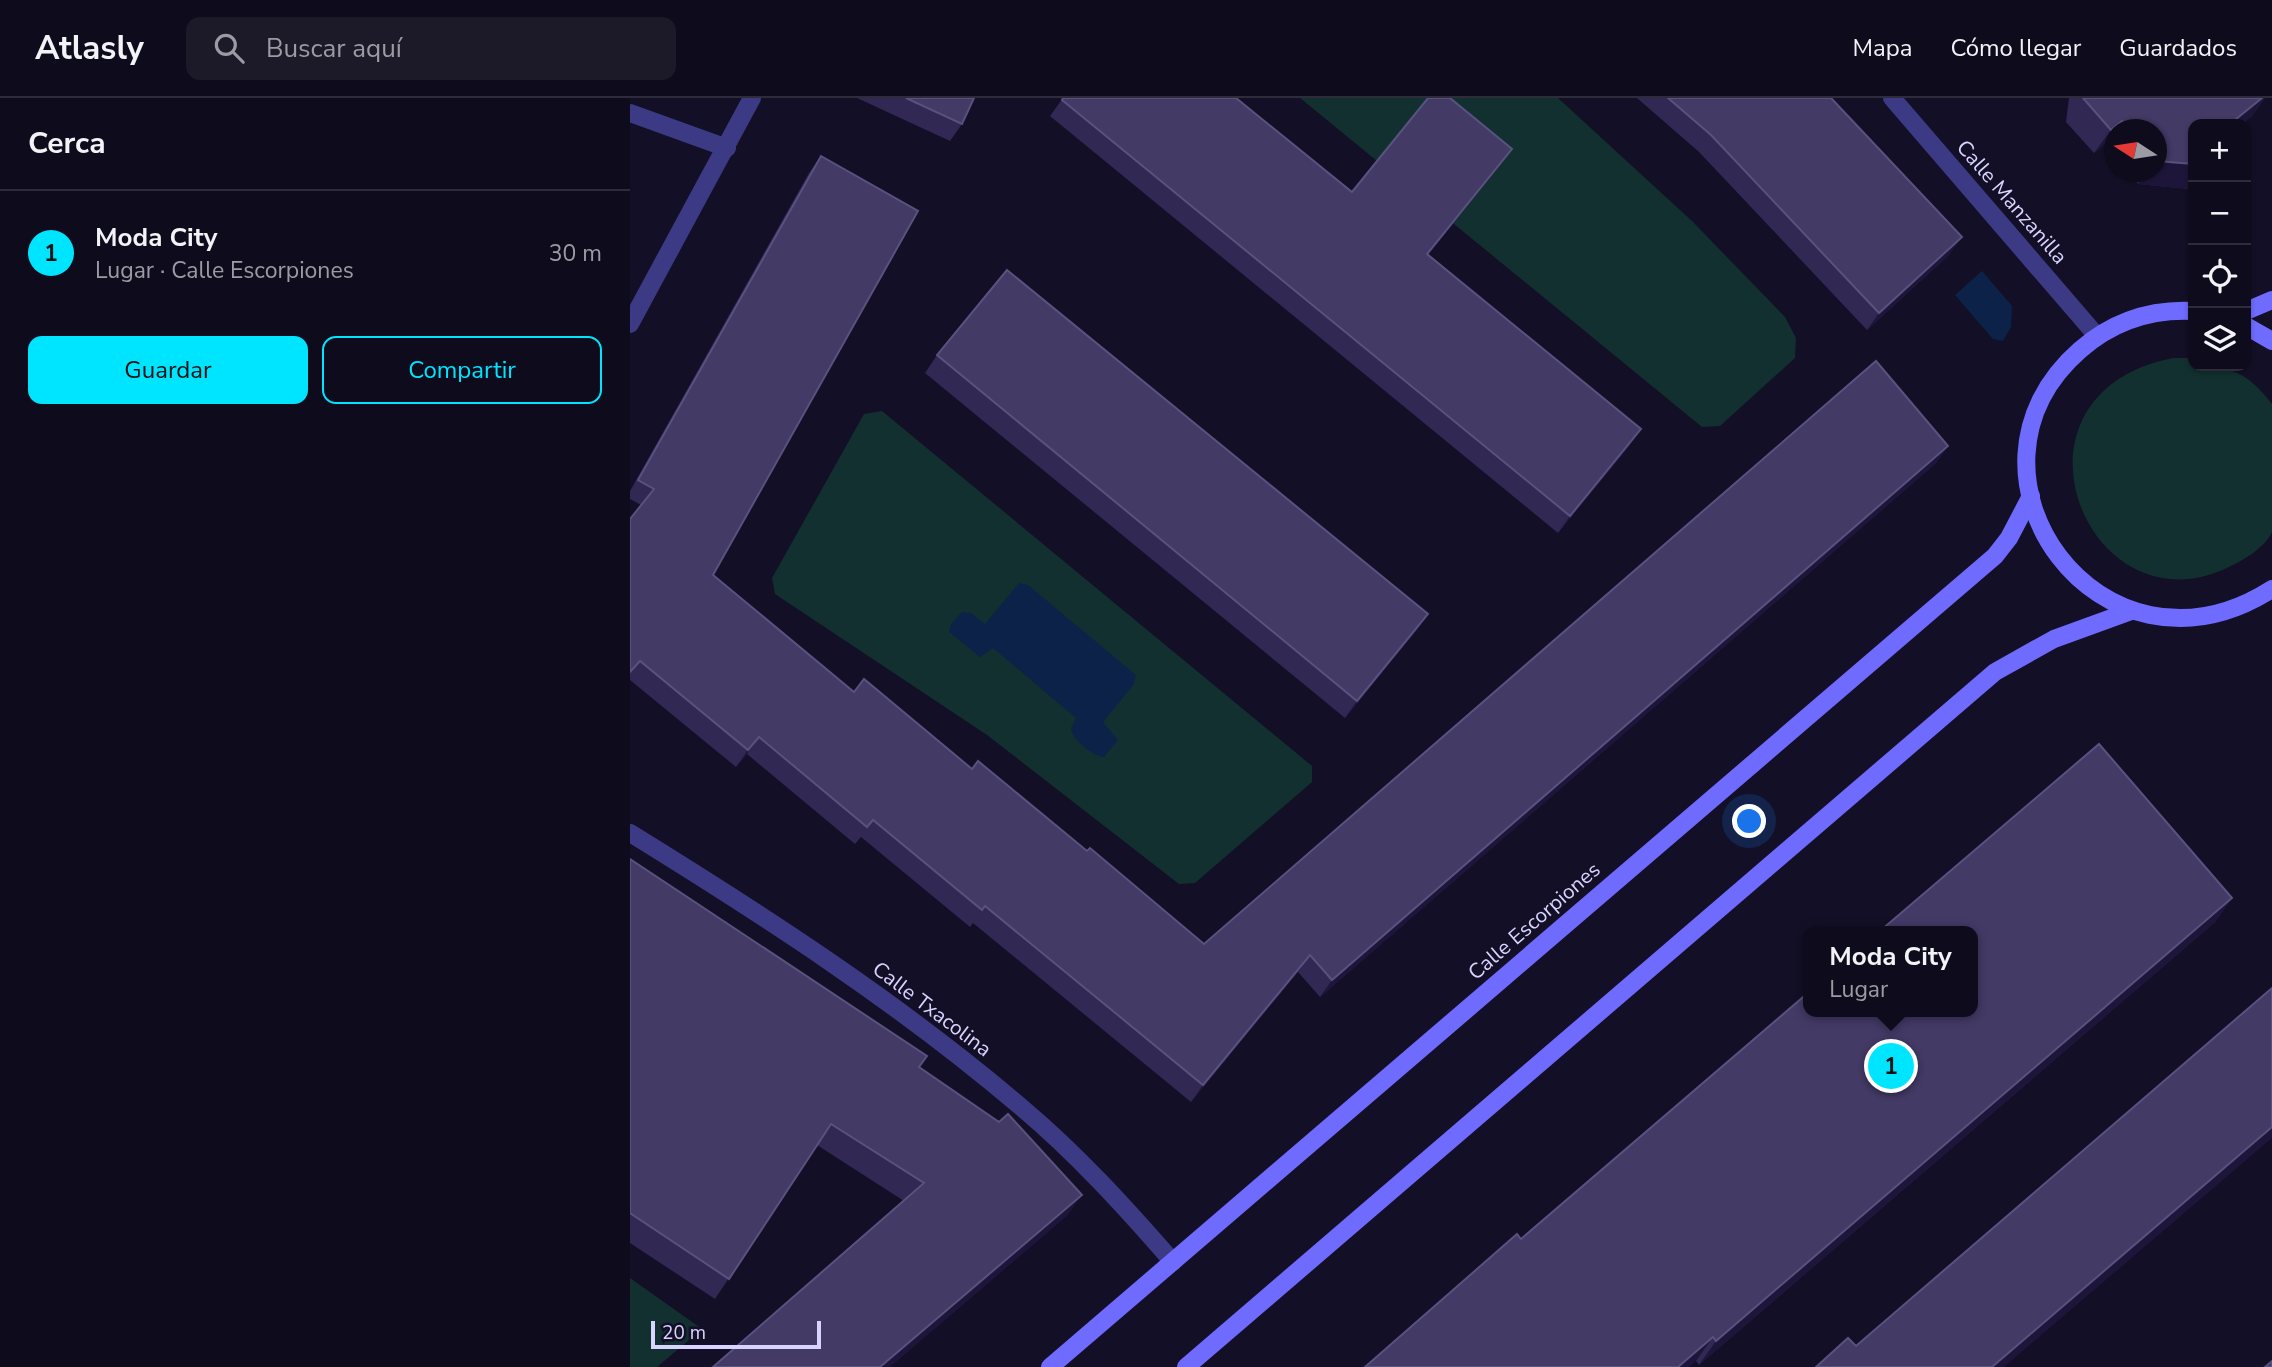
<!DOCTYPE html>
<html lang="es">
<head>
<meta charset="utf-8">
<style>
	body { margin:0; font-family:"Nunito Sans",sans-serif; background:#1c1929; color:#f1f3f6 }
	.controls { position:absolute; right:21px; top:21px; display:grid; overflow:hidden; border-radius:14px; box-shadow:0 2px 5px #0004 }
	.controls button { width:63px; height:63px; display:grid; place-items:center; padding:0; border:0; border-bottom:2px solid #2e2b3b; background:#0e0b1c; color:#f1f3f6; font:35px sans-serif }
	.compass { position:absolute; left:1474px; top:21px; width:63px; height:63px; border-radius:50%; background:#0e0b1c; box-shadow:0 2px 5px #0004; rotate:282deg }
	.scale { position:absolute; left:21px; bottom:18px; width:170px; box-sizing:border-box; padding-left:7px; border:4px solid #d9d4ff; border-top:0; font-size:19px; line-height:24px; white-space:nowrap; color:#d9d4ff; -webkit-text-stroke:5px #130f26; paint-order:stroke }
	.you { position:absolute; left:1120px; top:724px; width:24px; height:24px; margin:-18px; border:5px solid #fff; border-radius:50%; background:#1a73e8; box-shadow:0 0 0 10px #1a73e833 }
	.badge { display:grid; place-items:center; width:46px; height:46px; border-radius:50%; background:#00e5ff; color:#111; font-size:23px; font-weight:700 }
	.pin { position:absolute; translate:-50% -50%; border:4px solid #fff; box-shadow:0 2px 7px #0006 }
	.popup { position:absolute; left:1173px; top:828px; width:175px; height:91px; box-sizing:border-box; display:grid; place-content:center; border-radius:14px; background:#0e0b1c; filter:drop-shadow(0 2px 5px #0005); font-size:23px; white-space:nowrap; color:#9b9ba3 }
	.popup b { font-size:26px; color:#f1f3f6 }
	.popup::after { content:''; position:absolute; left:50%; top:100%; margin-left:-14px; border:14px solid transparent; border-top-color:#0e0b1c }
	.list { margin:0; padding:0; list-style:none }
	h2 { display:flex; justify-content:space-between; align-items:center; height:91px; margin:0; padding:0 28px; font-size:30px }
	h2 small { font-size:23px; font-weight:400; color:#9b9ba3 }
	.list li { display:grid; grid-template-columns:46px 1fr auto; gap:21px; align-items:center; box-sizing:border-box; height:126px; padding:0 28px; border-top:2px solid #2e2b3b }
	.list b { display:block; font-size:26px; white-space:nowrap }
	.list p { margin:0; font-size:23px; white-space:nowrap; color:#9b9ba3 }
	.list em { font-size:23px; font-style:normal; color:#9b9ba3 }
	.actions { display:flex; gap:14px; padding:21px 28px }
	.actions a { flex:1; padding:16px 0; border:2px solid #00e5ff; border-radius:14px; text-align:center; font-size:24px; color:#00e5ff }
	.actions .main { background:#00e5ff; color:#111 }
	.icon { flex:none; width:38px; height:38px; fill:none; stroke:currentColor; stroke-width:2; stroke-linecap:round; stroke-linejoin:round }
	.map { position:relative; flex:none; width:1642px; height:1269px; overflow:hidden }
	header { display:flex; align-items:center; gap:42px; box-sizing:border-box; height:98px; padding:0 35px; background:#0e0b1c; border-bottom:2px solid #2e2b3b }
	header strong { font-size:33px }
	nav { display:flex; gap:38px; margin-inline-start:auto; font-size:24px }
	.search { width:490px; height:63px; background:#1c1929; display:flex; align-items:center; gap:18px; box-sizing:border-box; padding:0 24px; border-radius:14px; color:#9b9ba3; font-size:26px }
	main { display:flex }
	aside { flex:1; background:#0e0b1c }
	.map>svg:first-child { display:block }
</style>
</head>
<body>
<header>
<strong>Atlasly</strong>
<div class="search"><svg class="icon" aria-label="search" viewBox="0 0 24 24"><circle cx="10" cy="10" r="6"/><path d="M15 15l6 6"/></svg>Buscar aquí</div>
<nav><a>Mapa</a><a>Cómo llegar</a><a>Guardados</a></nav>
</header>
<main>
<aside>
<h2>Cerca<small></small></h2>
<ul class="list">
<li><span class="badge">1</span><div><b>Moda City</b><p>Lugar · Calle Escorpiones</p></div><em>30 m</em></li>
</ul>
<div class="actions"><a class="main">Guardar</a><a>Compartir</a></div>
</aside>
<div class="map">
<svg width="1642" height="1269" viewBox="0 0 1642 1269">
	<rect width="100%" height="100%" fill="#130f26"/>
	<g fill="#12302f">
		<path d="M670,0H928L1062,123L1155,219L1166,240L1165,260L1090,328L1072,329Z"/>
		<path d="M1543,260H1563V268C1602,268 1618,275 1642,306C1642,338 1642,370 1642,402C1642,411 1642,426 1642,434C1635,450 1612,463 1597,470C1456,536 1361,296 1543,260Z"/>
		<path d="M252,313L682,668V684L565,785L549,786L357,637L145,496L142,480L234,316Z"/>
		<path d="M0,1180L72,1231L27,1269H0Z"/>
	</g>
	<g fill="#0c2248">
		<path d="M1352,173L1382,208L1381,229L1373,243L1363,241L1325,197Z"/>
		<path d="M389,485L398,487L506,577L504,586L473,624L488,642L474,659C463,658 442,642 441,630L446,620L363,550L350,559L319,534L321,526L332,514L341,515L355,526Z"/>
	</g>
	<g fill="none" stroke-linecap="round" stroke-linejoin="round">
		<g stroke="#3d3a85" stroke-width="18">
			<path d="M1262,0L1467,238"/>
			<path d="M0,15L97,50"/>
			<path d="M0,226L122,0"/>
			<path d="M0,735C136,819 269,905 391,1009C446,1055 496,1110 543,1164"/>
		</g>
		<g stroke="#6f6bff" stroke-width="18">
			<path d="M1563,213C1521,211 1482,224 1450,252C1309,375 1471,600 1642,491"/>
			<path d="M1616,213L1642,202"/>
			<path d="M1616,228L1642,243"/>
			<path d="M420,1269L1365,458L1379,440L1401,398"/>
			<path d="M556,1269L1365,574L1424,541L1501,513"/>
		</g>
	</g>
	<g fill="#312854">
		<path d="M227,0H344L332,26L320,43Z"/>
		<path d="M433,0L722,94L870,67L798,157L1000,347L928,435L420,18Z"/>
		<path d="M1007,0H1201L1320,156L1237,232L1069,54Z"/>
		<path d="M1439,0H1635L1621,19L1563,26V87L1559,91L1508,86L1498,74H1527V32H1485V57L1475,46L1464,55L1436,24Z"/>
		<path d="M191,58L83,477L224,594L342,671L457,753L574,846L1318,348L1306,365L690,899L668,874L561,1004L343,825L340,829L231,739L225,746L117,656L106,669L0,582V421L11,407L0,401V393L179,75Z"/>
		<path d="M307,257L798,516L786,533L715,620L295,275Z"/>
		<path d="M0,761L289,969L437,1118L274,1103L187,1047L85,1201L0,1145Z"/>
		<path d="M1602,800L1585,824L1069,1267L1066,1263L891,1141Z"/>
	</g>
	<g fill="#1d163a">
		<path d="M1632,0H1635L1621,19L1613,26H1600Z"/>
		<path d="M1492,23L1486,32H1485V33L1475,46L1464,55L1481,32Z"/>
		<path d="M882,51L870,67L786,172L797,156Z"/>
		<path d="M1527,63L1563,66V87L1559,91L1508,86L1517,74H1527Z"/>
		<path d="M1332,139L1320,156L1237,232L1249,215Z"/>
		<path d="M1011,331L1000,347L928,435L940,418Z"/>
		<path d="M1318,348L1306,365L690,899L702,882Z"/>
		<path d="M798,516L786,533L715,620L727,603Z"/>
		<path d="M129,639L117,656L106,669L118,652Z"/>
		<path d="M1602,800L1585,824L1069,1267L1086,1243Z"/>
		<path d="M680,857L668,874L561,1004L573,987Z"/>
		<path d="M1642,1029V1040L1374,1269H1362Z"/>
		<path d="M452,1097L437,1118L260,1269H250Z"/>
		<path d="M1083,1239L1066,1263L1059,1269H1048Z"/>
	</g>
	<g fill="#433a66" stroke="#5a527e" stroke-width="2">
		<path d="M276,0H344L332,26Z"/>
		<path d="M433,0H606L722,94L798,0H820L882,51L797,156L1011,331L940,418L432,2Z"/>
		<path d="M1038,0H1201L1332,139L1249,215L1081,37Z"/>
		<path d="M1453,0H1632L1600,26H1563V66L1527,63V32H1500L1492,23L1481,32Z"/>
		<path d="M191,58L288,113L83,477L224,594L234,581L342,671L348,663L457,753L460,750L574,846L1246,263L1318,348L702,882L680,857L573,987L355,808L352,812L243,722L237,729L129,639L118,652L10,563L0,574V421L24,391L8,382Z"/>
		<path d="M377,172L798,516L727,603L307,257Z"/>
		<path d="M1469,646L1602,800L1086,1243L1083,1239L1048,1269H735L887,1136L891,1141L1179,894V914H1343V833H1250Z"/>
		<path d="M0,761L297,958L289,969L369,1024L378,1016L452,1097L250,1269H83L294,1085L201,1026L99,1181L0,1115Z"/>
		<path d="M1642,890V1029L1362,1269H1186L1218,1240L1226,1248Z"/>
		<path d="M1642,1263V1269H1635Z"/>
	</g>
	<g text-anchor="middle" stroke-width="5" stroke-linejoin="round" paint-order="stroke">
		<g font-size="21" fill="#d9d4ff" stroke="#130f26">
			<text transform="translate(1382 104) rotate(49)" y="7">Calle Manzanilla</text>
			<text transform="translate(904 823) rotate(-41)" y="7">Calle Escorpiones</text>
			<text transform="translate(302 911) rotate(37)" y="7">Calle Txacolina</text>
		</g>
	</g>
</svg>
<div class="controls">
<button>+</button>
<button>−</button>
<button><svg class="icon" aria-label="locate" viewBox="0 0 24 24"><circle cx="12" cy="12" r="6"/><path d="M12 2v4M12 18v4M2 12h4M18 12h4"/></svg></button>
<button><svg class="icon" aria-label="layers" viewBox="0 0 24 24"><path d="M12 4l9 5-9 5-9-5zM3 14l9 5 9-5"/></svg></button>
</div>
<svg class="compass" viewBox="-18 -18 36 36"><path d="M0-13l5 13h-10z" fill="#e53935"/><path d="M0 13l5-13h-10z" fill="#9b9ba3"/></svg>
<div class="scale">20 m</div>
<div class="you"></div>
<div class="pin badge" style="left:1261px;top:968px">1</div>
<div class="popup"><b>Moda City</b>Lugar</div>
</div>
</main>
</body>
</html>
